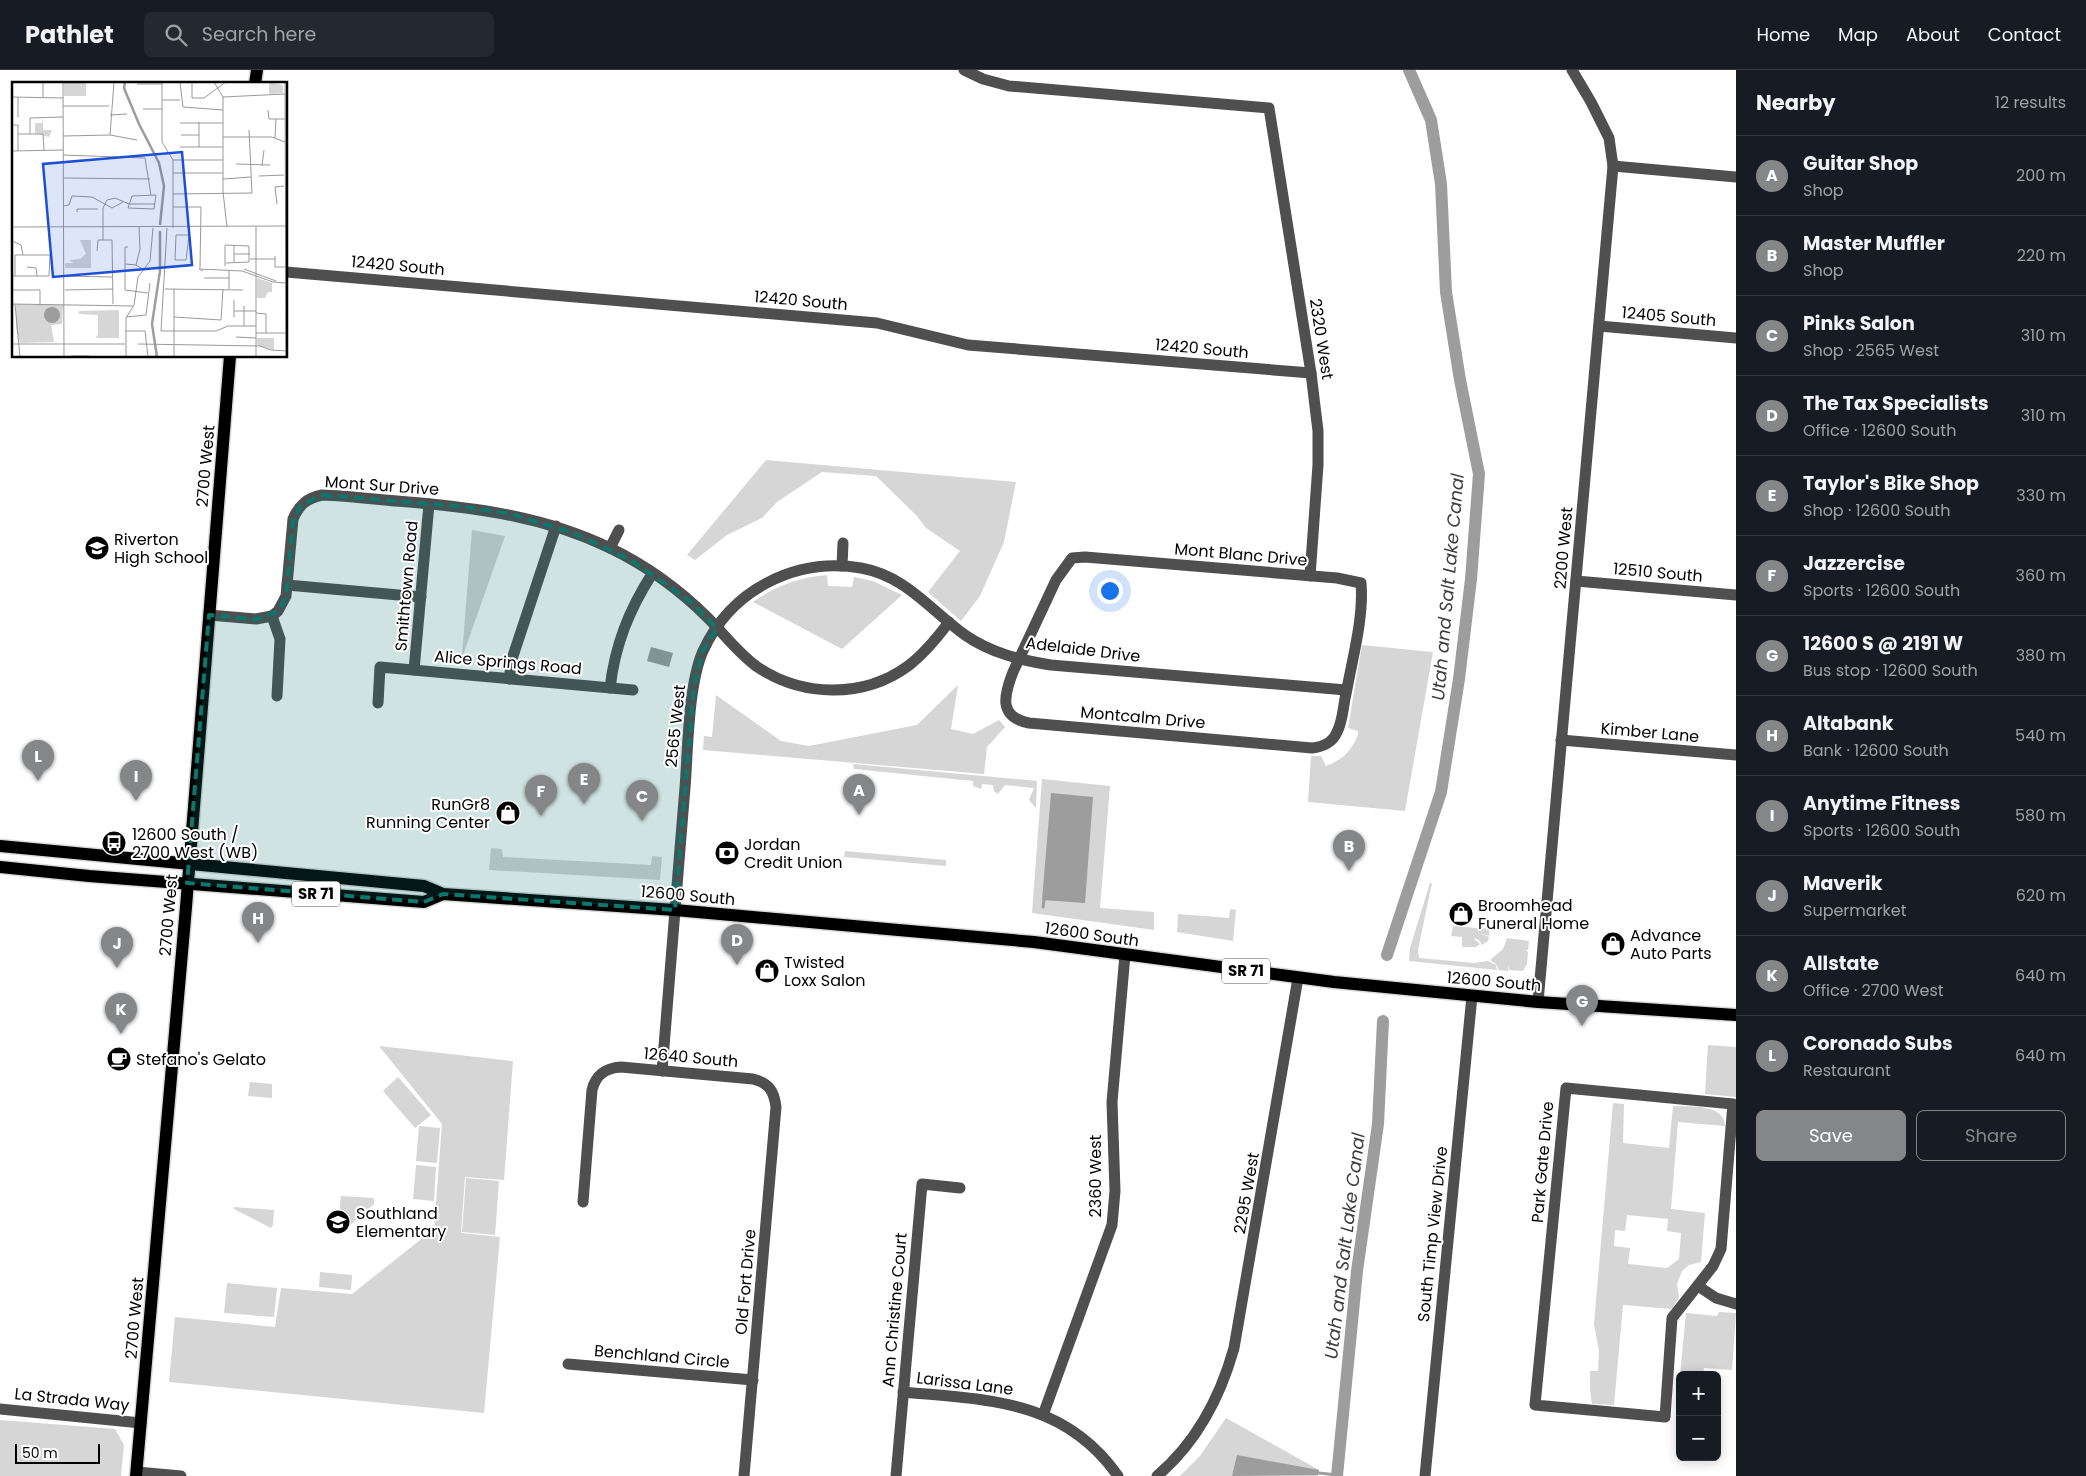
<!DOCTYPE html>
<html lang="en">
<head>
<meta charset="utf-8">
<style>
	body { margin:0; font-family:Poppins,sans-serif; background:#242831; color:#f1f3f6 }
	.controls { position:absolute; right:15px; bottom:15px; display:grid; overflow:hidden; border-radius:8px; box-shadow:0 2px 12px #0003 }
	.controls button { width:45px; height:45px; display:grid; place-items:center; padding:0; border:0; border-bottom:1px solid #363941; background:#171b24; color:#f1f3f6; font:25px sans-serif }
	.scale { position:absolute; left:15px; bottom:12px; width:85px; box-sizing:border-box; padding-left:5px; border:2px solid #000; border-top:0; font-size:14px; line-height:18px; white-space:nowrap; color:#000; -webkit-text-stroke:4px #fff; paint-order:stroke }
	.you { position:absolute; left:1109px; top:520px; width:18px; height:18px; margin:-12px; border:4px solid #fff; border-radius:50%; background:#1a73e8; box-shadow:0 0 0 8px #1a73e833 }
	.badge { display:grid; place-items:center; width:32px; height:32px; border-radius:50%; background:#858687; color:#fff; font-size:16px; font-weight:700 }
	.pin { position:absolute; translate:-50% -41px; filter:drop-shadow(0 1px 2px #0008) }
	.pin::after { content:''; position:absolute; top:26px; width:18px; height:15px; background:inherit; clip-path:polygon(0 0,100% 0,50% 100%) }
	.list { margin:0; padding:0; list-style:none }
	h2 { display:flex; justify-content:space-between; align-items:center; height:65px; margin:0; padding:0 20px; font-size:21px }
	h2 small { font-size:16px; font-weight:400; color:#9ea1a6 }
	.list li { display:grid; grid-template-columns:32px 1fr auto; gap:15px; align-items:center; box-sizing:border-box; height:80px; padding:0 20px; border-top:1px solid #363941 }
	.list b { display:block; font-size:19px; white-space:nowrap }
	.list p { margin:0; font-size:16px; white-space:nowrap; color:#9ea1a6 }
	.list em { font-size:16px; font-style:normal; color:#9ea1a6 }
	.actions { display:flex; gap:10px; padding:15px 20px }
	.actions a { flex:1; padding:11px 0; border:1px solid #858687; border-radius:8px; text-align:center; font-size:18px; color:#858687 }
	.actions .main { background:#858687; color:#fff }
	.icon { flex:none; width:28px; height:28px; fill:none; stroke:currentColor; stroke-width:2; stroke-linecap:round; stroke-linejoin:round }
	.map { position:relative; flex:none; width:1736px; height:1406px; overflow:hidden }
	header { display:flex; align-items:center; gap:30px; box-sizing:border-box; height:70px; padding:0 25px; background:#171b24; border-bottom:1px solid #363941 }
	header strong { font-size:24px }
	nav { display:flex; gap:28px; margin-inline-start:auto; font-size:18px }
	.search { width:350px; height:45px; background:#242831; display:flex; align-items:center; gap:12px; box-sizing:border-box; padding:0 18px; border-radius:8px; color:#9ea1a6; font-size:19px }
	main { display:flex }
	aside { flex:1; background:#171b24 }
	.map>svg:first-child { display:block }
</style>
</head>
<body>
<header>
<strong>Pathlet</strong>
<div class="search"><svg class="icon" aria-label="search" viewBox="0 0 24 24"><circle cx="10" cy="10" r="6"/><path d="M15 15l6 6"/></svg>Search here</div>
<nav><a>Home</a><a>Map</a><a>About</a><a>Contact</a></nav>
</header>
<main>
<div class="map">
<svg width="1736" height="1406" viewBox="0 0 1736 1406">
	<rect width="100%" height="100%" fill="#fff"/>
	<g fill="#d6d6d6" fill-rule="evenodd">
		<path d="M766,390L1016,412L1004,472L980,526L961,551L928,522L960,481L926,458L917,446L876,406L822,402L777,432L762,448L727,465L695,490L687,485Z"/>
		<path d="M472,460L505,466L463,585H462Z"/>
		<path d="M827,505L828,516L852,517L854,507L873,511L902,525L842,579L753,532C775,516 800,507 827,505Z"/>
		<path d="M1362,575L1433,582L1405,741L1308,732L1311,686H1321L1326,696C1342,690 1352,681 1358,664V661L1348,658Z"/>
		<path d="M958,615L951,659L973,664L999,650L1005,657L987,677L984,704L703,680L704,666L712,667L716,625L781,671L809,676L917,655Z"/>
		<path d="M853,694L1037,711L1036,738L1029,730L1034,718L1005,715L998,724L994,721L993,715L982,714L981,719L973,716V711L854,699Z"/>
		<path d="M1042,709L1110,716L1100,838L1154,842V860L1032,843Z"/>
		<path d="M491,778L502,779L503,787L651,795L652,786L662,787L660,810L489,800Z"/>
		<path d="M845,781L946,790V796L844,787Z"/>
		<path d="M1430,813H1432L1418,880L1419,888L1474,893L1488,891L1496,895L1497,900L1409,891L1410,878Z"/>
		<path d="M1230,839L1236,840L1233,871L1177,862L1178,844L1229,848Z"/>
		<path d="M1453,856L1489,859V866L1479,863L1489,867L1488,871L1482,875L1479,870L1473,868L1480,874L1476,877H1462V867L1451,866Z"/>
		<path d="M1507,868L1529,871L1528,880H1526L1528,882L1527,894L1523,901L1509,900L1508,895V901L1499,900L1496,894L1490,890L1503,879Z"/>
		<path d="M1708,975L1736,977V1027L1705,1024Z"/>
		<path d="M379,976L513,991L504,1110L465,1107L461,1163L500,1167L484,1343L169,1312L175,1247L275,1257L281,1218L352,1224L434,1159L442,1054Z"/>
		<path d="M398,1007L431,1045L415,1058L383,1021Z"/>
		<path d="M250,1012L272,1014V1028L248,1026Z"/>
		<path d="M1613,1033L1624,1034L1623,1073L1669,1078L1673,1036C1690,1037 1724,1033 1725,1056L1678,1052L1671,1139L1705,1143L1701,1192L1689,1195L1682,1201L1677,1214L1679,1227L1672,1239L1623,1235L1614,1335L1592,1334L1590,1320V1301H1598L1599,1281L1594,1254ZM1627,1145L1668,1149L1667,1161L1681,1163L1679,1189L1667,1198L1628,1194L1630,1178L1614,1176L1615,1160L1625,1161Z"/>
		<path d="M419,1056L440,1058L437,1093L416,1091Z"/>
		<path d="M416,1095L436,1097L434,1131L413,1129Z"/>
		<path d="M466,1108L499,1111L495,1165L462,1162Z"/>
		<path d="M341,1126L374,1128V1134L340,1164L337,1162Z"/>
		<path d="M234,1137L274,1140L273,1155L271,1158L234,1139Z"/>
		<path d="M320,1202L352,1205L351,1220L319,1217Z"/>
		<path d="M227,1213L277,1218L274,1247L224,1243Z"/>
		<path d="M1719,1242L1736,1243L1732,1300L1704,1298L1703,1305H1680L1686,1243L1717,1246Z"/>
		<path d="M1226,1348L1319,1400L1318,1406H1180L1200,1386Z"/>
		<path d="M0,1350L115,1359L124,1375L121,1406H0Z"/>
	</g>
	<g fill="#9d9d9d">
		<path d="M651,577L673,583L669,597L647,591Z"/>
		<path d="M1051,723L1093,727L1085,833L1042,830Z"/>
		<path d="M1237,1385L1319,1400L1318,1405L1232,1406Z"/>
	</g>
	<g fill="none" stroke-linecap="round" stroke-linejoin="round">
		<g stroke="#9d9d9d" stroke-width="3">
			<path d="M1043,837L1044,830"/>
			<path d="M1319,1403L1337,1405"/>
		</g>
		<g stroke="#9d9d9d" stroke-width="12">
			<path d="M1387,885L1441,722L1459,609L1471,509L1479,404L1460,310L1446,222L1441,114L1431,50L1409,0"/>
			<path d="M1337,1406L1357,1201L1378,1054L1383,951"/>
		</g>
		<defs>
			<g id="major">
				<path d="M255,14L257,0"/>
				<path d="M0,776L424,816L443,824L675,840L887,859L1034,872L1334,912L1538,932L1736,945"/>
				<path d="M0,797L89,806L424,832L443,824"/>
				<path d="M136,1406L186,837L230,286"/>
			</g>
		</defs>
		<use href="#major" stroke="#dbdbdb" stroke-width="15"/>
		<g stroke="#4f4f4f" stroke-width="11">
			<path d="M964,0L983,9L1009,16L1269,38L1311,303L1318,361V395L1310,506"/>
			<path d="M1613,96L1736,107"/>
			<path d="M286,202L877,253L968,275L1311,303"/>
			<path d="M1599,256L1736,268"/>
			<path d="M610,478L619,460"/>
			<path d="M1085,487L1337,508L1361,513C1364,548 1352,590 1346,624C1343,636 1343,651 1337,662C1333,672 1323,677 1312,678L1029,653C998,647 1004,625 1013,602L1056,510L1072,488Z"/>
			<path d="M842,496L843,473"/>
			<path d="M1576,511L1736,525"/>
			<path d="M287,515L421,527"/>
			<path d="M209,545L256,549L272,546L278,541L286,526L293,449C299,435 307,428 322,425C351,426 380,430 409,432C479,438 546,447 610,478C645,495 680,520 708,548C724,564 737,582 756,596C801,627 863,629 908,596C924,584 937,568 949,552"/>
			<path d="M272,546L280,569L277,626"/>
			<path d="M414,600L429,434"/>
			<path d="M509,609L512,589L556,456"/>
			<path d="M610,618C615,575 629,540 652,504"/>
			<path d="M378,633L380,597L633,620"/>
			<path d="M1561,670L1736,685"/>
			<path d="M1538,932L1613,96L1609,68L1591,32L1572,0"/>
			<path d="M662,1001C670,906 677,812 685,718C688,680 688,615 703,581C731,520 795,487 861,498C906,506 930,540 965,565C991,583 1020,590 1051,595L1346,620"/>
			<path d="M1566,1018L1733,1034L1721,1179L1713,1196L1672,1248L1665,1347L1535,1335Z"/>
			<path d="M583,1132L592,1020C596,1004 606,998 621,997L753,1009C769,1013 774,1021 776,1037L744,1406"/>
			<path d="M1698,1216L1716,1228L1736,1234"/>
			<path d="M568,1294L753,1310"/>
			<path d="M903,1322C988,1330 1064,1329 1118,1406"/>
			<path d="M0,1339L141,1353"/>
			<path d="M1043,1345L1112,1155L1115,1121L1112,1032L1125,885"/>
			<path d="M137,1402L181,1406"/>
			<path d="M896,1406L922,1114L960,1118"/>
			<path d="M1157,1406C1196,1373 1220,1328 1234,1278L1298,908"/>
			<path d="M1425,1406L1472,926"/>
		</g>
		<use href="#major" stroke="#000" stroke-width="12"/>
	</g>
	<path fill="#0f766e" fill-opacity="0.2" stroke="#0f766e" stroke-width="4" stroke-dasharray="10 6" stroke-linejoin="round" d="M322,425L459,436L508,443L574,463L631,490L690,531L717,558L703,581L694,617L675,840L443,824L424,832L187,813L209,545L256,549L278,541L286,526L293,449L301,435Z"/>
	<defs>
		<symbol id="school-disc" viewBox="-11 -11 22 22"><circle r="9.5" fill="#000" stroke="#fff"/><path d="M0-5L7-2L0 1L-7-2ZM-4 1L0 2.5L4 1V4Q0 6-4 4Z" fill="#fff"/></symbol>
		<symbol id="shop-disc" viewBox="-11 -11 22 22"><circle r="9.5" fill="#000" stroke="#fff"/><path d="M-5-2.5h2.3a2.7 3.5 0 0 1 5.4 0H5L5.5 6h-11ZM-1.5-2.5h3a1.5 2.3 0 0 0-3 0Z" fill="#fff"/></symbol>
		<symbol id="bus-disc" viewBox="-11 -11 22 22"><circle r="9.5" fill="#000" stroke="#fff"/><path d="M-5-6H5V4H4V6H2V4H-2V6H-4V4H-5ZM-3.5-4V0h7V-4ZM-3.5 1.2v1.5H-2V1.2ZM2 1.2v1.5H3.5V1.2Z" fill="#fff"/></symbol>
		<symbol id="bank-disc" viewBox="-11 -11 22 22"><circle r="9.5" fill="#000" stroke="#fff"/><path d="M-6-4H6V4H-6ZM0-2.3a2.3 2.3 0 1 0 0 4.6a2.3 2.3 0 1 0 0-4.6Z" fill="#fff"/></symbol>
		<symbol id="cafe-disc" viewBox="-11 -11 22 22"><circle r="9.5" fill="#000" stroke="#fff"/><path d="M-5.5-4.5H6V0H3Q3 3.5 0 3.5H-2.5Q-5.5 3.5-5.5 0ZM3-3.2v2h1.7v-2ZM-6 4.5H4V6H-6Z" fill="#fff"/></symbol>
	</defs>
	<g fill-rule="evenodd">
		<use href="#school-disc" x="83" y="464" width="28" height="28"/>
		<use href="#shop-disc" x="494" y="729" width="28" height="28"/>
		<use href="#bus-disc" x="100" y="759" width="28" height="28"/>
		<use href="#bank-disc" x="713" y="769" width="28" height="28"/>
		<use href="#shop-disc" x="1447" y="830" width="28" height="28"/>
		<use href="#shop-disc" x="1599" y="860" width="28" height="28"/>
		<use href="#shop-disc" x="753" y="887" width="28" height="28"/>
		<use href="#cafe-disc" x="105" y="975" width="28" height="28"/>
		<use href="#school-disc" x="324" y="1138" width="28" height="28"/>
	</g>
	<g text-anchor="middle" stroke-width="4" stroke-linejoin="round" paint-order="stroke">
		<g fill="#fff" stroke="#4c4c4c" stroke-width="1">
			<rect x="292" y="811.5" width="48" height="25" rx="4"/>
			<rect x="1222" y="888.5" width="48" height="25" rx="4"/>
		</g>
		<g font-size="15" font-weight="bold" fill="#000">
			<text x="316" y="829">SR 71</text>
			<text x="1246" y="906">SR 71</text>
		</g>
		<g font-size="16" fill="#000" stroke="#fff">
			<text transform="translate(398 195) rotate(5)" y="6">12420 South</text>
			<text transform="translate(801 230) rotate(5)" y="6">12420 South</text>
			<text transform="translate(1669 246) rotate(5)" y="6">12405 South</text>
			<text transform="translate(1322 269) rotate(81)" y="6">2320 West</text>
			<text transform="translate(1202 278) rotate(5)" y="6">12420 South</text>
			<text transform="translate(205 396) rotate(-85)" y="6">2700 West</text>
			<text transform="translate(382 415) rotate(4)" y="6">Mont Sur Drive</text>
			<text transform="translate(1563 478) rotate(-85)" y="6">2200 West</text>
			<text transform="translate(1241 484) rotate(5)" y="6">Mont Blanc Drive</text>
			<text transform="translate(1658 502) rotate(5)" y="6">12510 South</text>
			<text transform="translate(406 516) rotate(-85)" y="6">Smithtown Road</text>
			<text transform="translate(1083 579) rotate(7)" y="6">Adelaide Drive</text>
			<text transform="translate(508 592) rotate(5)" y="6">Alice Springs Road</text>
			<text transform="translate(1143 647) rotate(5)" y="6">Montcalm Drive</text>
			<text transform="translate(675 656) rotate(-84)" y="6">2565 West</text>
			<text transform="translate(1650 662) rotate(5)" y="6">Kimber Lane</text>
			<text transform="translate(688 825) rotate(5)" y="6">12600 South</text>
			<text transform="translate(168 845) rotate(-85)" y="6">2700 West</text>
			<text transform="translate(1092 864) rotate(8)" y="6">12600 South</text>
			<text transform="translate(1494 911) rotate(5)" y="6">12600 South</text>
			<text transform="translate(691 987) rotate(5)" y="6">12640 South</text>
			<text transform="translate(1542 1092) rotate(-85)" y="6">Park Gate Drive</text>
			<text transform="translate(1095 1106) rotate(-90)" y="6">2360 West</text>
			<text transform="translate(1246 1123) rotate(-80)" y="6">2295 West</text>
			<text transform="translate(1432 1164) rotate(-84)" y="6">South Timp View Drive</text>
			<text transform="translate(745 1212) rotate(-85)" y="6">Old Fort Drive</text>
			<text transform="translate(894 1240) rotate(-85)" y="6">Ann Christine Court</text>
			<text transform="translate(134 1248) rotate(-85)" y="6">2700 West</text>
			<text transform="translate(662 1286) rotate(5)" y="6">Benchland Circle</text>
			<text transform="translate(965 1313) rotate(7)" y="6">Larissa Lane</text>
			<text transform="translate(72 1329) rotate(6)" y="6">La Strada Way</text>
		</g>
		<g font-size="16" fill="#000" stroke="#fff" text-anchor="start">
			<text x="114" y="475">Riverton<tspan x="114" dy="18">High School</tspan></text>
			<text x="490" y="740" text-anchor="end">RunGr8<tspan x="490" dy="18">Running Center</tspan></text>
			<text x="132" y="770">12600 South /<tspan x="132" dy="18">2700 West (WB)</tspan></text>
			<text x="744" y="780">Jordan<tspan x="744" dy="18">Credit Union</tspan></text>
			<text x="1478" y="841">Broomhead<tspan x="1478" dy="18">Funeral Home</tspan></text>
			<text x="1630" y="871">Advance<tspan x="1630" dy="18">Auto Parts</tspan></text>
			<text x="784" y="898">Twisted<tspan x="784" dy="18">Loxx Salon</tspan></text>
			<text x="136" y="995">Stefano's Gelato</text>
			<text x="356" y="1149">Southland<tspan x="356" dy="18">Elementary</tspan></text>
		</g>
		<g font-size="18" font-style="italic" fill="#3e3e3e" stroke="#fff">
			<text transform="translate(1448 517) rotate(-85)" y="6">Utah and Salt Lake Canal</text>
			<text transform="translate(1345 1176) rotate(-83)" y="6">Utah and Salt Lake Canal</text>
		</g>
	</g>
	<g transform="translate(12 12)">
		<rect width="275" height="275" fill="#fff"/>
		<path d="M52,0H74V14H52ZM257,0L271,3V11L257,12ZM31,36V48H40L37,55L23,51V41H30ZM68,158H79V186H53V181H62L57,178L68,177L74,172ZM245,196L260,201V210H256L253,216H245ZM4,222L51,223L50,242L39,243L42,260L8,261L4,246ZM107,228V256H83L86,253V233L67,232V229ZM245,256H262V268L245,263Z" fill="#d6d6d6"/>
		<path d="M32 233a8 8 0 1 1 16 0a8 8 0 1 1-16 0Z" fill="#9d9d9d"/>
		<path fill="none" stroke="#9d9d9d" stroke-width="2.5" d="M113,0L112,6L127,42L147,81L152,104L148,143M145,275L140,242L148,189V149"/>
		<path fill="none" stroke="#999" stroke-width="1" d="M31,0V16M51,0L52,275M150,0V60L161,78V146M168,0L171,25M180,0V16H192L214,0M202,0L211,15V110L215,145M273,0L274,275M125,2H150M0,15L51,16M6,15V35M211,15L273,12M150,18H168M51,24H97M171,25L211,28M131,27H150M256,28L257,37H273M98,33L115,32M187,40V65M168,41H211M0,43H6V69M6,52H31L32,68M18,52V36L51,35M98,53L102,0M169,53H187M51,54L98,53L125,58M211,55H260L273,60M263,56L264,37M168,65H211M0,69L51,68M51,73L133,76L139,113M161,78H211M224,82L258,83M250,84L252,68M161,91H211M247,94L272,93M52,96L138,97M211,97L239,95M161,112L240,111L237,48M144,113L142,127L116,126L120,114ZM265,122L263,105L272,104M51,124L57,123L60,114L80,115L100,126L111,120M161,125H189L188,186M65,130V127H86M0,145L275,144M244,145V275M155,146L149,249H204L216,244H244M164,153H177L174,178H163ZM91,158V126L95,118L103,116L117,122H143M0,159L9,163L11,173M222,163V181M116,165H113V208L136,211M85,169L86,158H100L101,222M222,172H238M263,174V185H273M238,177H263M113,182L124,183L132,188M124,183L128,167L127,145M213,184V163L237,164V180L214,181M15,185L24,186L25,194M232,187L264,199M191,189L187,187L230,189L261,200L273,201M217,189V207M0,194H37L38,173H3V194M52,194L100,195M192,196H217M153,207L231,208M0,208H28V222M53,208L101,207M0,222L121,224M3,222L8,275M222,229H244M244,231L254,232V251M114,235L134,233L138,201M162,235L209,238M222,235V218M209,238L211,207M232,244V224M113,249H133L136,275M244,251H274M224,255L244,256M0,262H113M126,262L248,264L259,268L275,269M59,274H77M114,275V236L122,223L126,195L138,179L141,146M162,275V207"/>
		<path fill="#1d4ed8" fill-opacity="0.15" stroke="#1d4ed8" stroke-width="2.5" d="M170,70L180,183L41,195L31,82Z"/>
		<rect width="275" height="275" fill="none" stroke="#000" stroke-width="2.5"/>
	</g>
</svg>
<div class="controls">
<button>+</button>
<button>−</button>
</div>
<div class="scale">50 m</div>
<div class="you"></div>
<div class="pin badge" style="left:859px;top:745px">A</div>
<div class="pin badge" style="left:1349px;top:801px">B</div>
<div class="pin badge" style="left:642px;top:751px">C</div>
<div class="pin badge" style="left:737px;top:895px">D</div>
<div class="pin badge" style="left:584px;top:734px">E</div>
<div class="pin badge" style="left:541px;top:746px">F</div>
<div class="pin badge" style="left:1582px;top:956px">G</div>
<div class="pin badge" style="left:258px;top:873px">H</div>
<div class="pin badge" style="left:136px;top:731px">I</div>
<div class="pin badge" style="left:117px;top:898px">J</div>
<div class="pin badge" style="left:121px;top:964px">K</div>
<div class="pin badge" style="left:38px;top:711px">L</div>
</div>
<aside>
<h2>Nearby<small>12 results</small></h2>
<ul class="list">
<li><span class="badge">A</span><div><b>Guitar Shop</b><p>Shop</p></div><em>200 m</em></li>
<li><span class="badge">B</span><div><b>Master Muffler</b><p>Shop</p></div><em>220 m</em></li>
<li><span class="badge">C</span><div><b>Pinks Salon</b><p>Shop · 2565 West</p></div><em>310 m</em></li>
<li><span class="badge">D</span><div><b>The Tax Specialists</b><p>Office · 12600 South</p></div><em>310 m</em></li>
<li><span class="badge">E</span><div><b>Taylor's Bike Shop</b><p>Shop · 12600 South</p></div><em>330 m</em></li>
<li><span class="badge">F</span><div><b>Jazzercise</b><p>Sports · 12600 South</p></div><em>360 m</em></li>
<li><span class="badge">G</span><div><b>12600 S @ 2191 W</b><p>Bus stop · 12600 South</p></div><em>380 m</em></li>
<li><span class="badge">H</span><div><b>Altabank</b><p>Bank · 12600 South</p></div><em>540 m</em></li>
<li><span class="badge">I</span><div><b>Anytime Fitness</b><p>Sports · 12600 South</p></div><em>580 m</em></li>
<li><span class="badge">J</span><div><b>Maverik</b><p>Supermarket</p></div><em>620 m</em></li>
<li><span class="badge">K</span><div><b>Allstate</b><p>Office · 2700 West</p></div><em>640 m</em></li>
<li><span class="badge">L</span><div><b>Coronado Subs</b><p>Restaurant</p></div><em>640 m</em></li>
</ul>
<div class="actions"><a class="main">Save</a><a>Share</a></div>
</aside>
</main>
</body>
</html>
